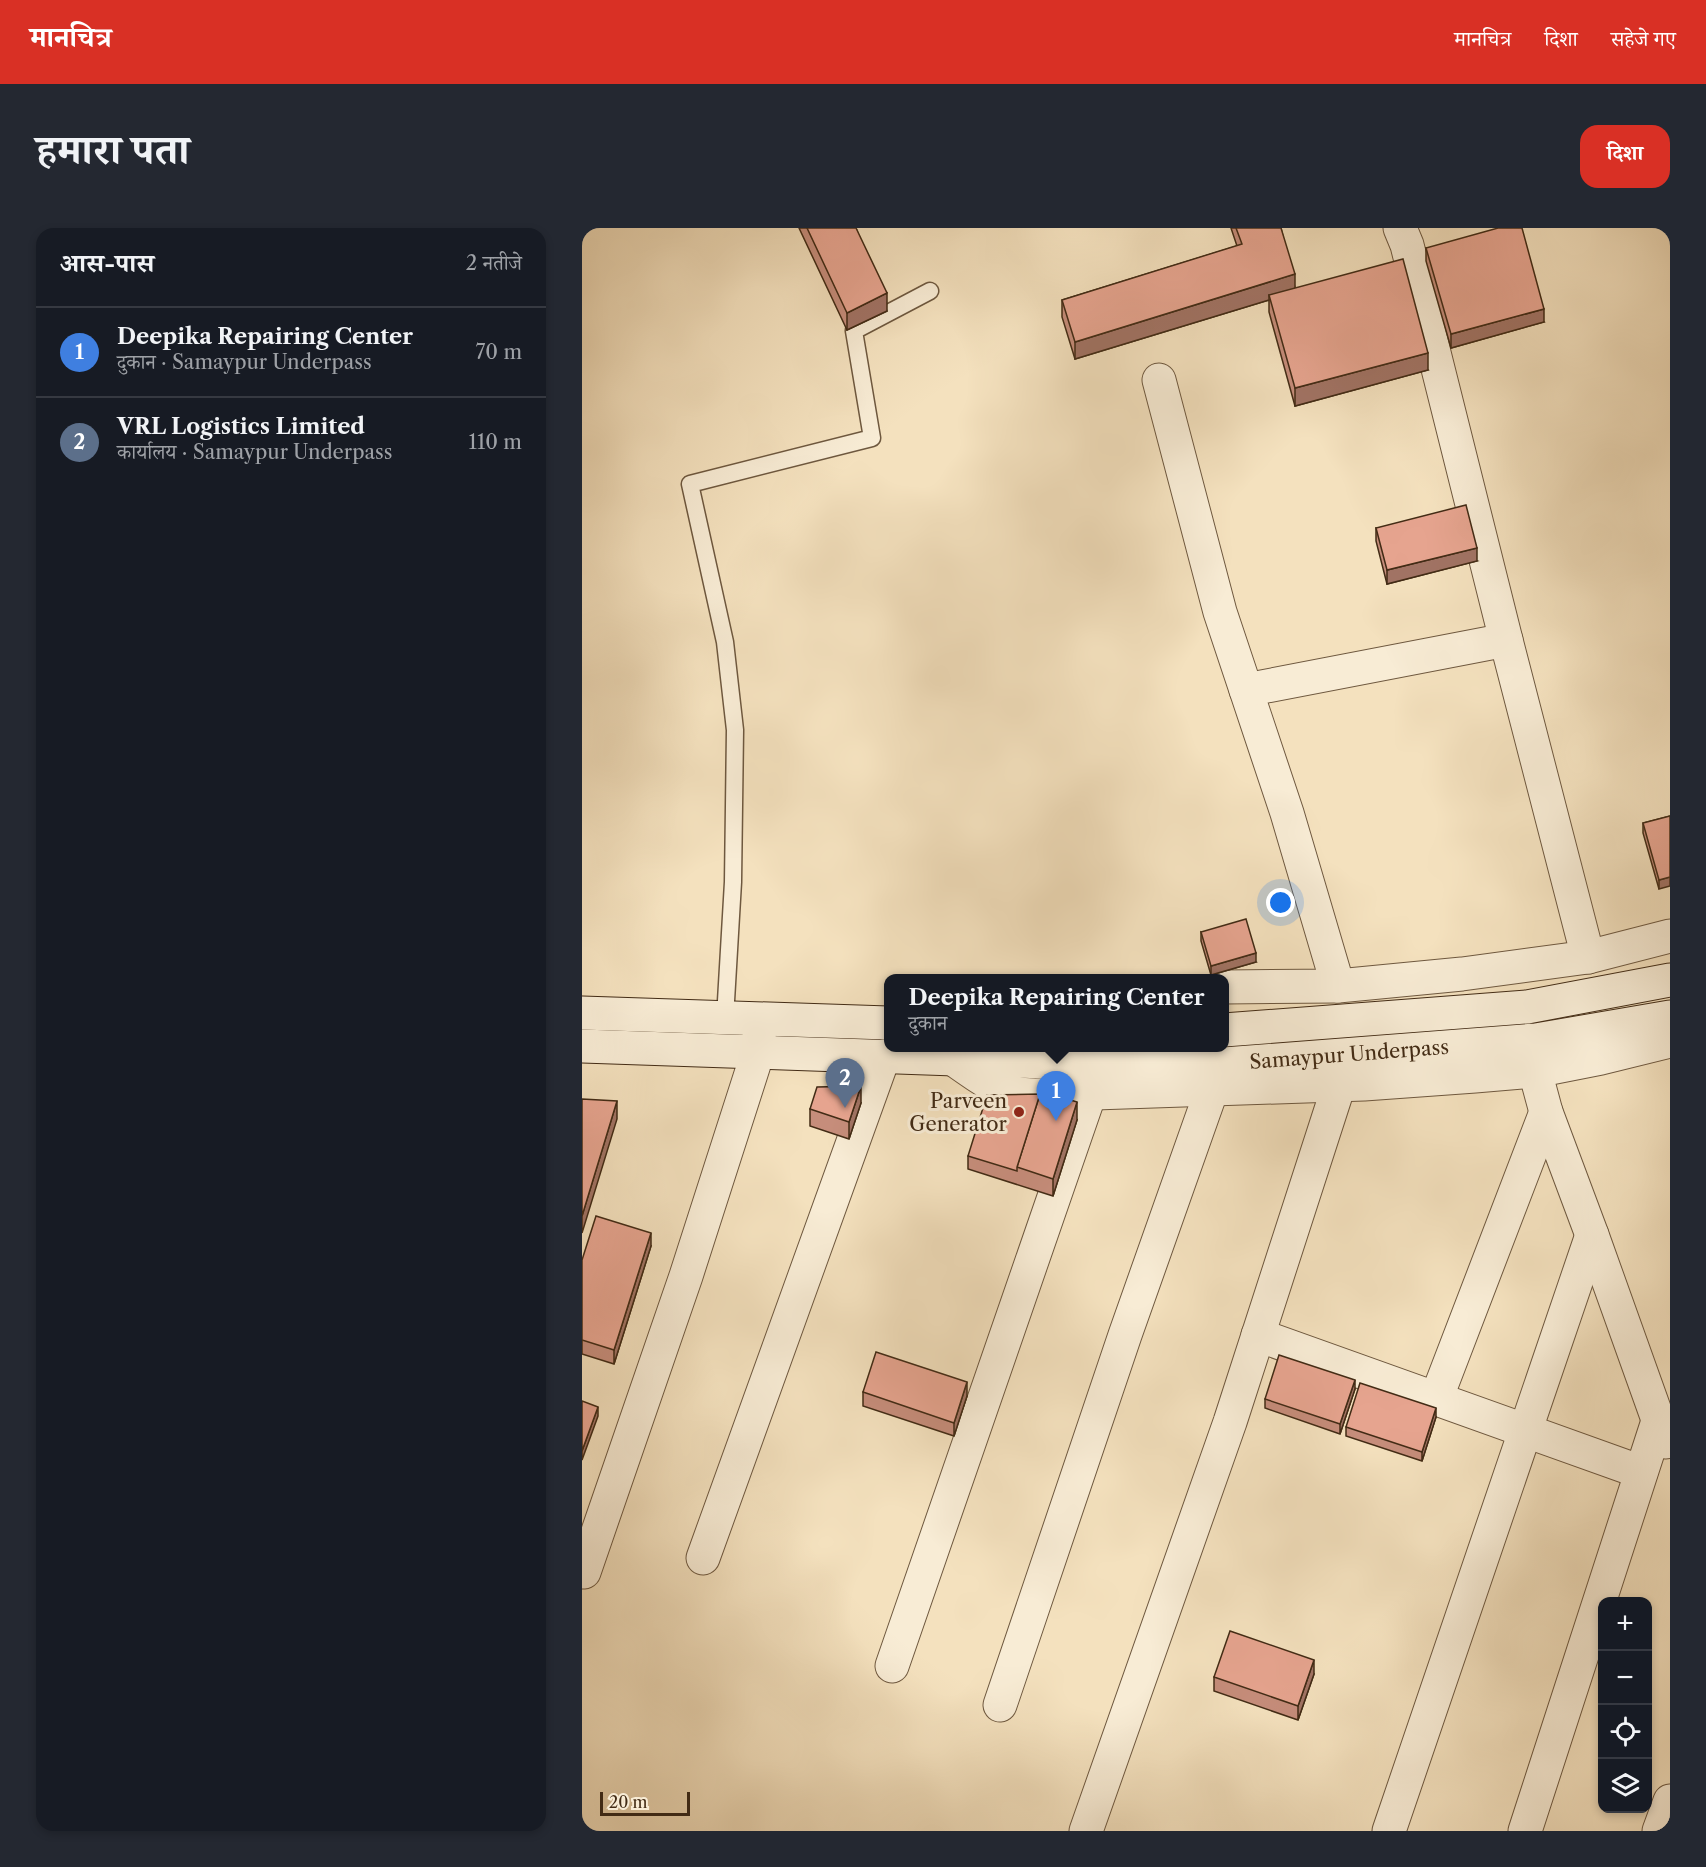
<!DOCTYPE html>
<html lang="hi">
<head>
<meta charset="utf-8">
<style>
	body { margin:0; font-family:"Libre Caslon Text","Noto Serif Devanagari",serif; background:#242831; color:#f1f3f6 }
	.controls { position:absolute; right:18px; bottom:18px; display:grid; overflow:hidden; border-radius:12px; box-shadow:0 3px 9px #0003 }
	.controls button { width:54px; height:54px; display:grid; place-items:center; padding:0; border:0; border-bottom:2px solid #363941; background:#171b24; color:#f1f3f6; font:30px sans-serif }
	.scale { position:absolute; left:18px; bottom:15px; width:90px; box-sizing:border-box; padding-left:6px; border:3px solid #422b15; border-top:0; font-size:16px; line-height:21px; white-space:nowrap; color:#422b15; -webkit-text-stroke:4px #f8ecd5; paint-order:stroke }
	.you { position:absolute; left:699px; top:675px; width:21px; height:21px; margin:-15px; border:4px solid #fff; border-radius:50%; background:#1a73e8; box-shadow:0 0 0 9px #1a73e833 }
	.badge { display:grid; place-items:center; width:39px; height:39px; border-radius:50%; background:#d93025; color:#fff; font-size:20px; font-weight:700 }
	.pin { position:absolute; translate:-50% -50px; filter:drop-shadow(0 2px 3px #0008) }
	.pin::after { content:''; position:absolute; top:32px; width:21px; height:18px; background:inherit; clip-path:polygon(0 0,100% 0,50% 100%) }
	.popup { position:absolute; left:302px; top:746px; width:345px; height:78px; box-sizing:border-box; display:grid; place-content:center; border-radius:12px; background:#171b24; filter:drop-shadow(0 2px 4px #0005); font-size:20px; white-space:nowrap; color:#9ea1a6 }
	.popup b { font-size:22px; color:#f1f3f6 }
	.popup::after { content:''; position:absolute; left:50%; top:100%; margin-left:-12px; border:12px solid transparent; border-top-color:#171b24 }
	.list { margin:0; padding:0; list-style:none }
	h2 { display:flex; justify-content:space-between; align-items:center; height:78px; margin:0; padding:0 24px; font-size:26px }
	h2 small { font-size:20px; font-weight:400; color:#9ea1a6 }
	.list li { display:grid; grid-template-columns:39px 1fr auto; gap:18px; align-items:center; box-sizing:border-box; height:90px; padding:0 24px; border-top:2px solid #363941 }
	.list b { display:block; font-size:22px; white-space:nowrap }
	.list p { margin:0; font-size:20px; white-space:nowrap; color:#9ea1a6 }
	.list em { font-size:20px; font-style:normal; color:#9ea1a6 }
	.icon { flex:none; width:33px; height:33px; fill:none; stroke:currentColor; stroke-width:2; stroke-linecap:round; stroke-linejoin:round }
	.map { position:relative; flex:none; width:1088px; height:1603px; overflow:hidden; border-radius:18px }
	header { display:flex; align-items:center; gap:36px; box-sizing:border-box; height:84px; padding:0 30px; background:#d93025; color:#fff }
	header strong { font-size:28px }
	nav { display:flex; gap:33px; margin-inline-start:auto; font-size:21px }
	.intro { display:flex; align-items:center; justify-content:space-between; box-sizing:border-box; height:144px; padding:0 36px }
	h1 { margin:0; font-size:42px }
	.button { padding:15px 27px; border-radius:18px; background:#d93025; color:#fff; font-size:21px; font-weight:700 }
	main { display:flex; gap:36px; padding:0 36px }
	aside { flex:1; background:#171b24; border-radius:18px; box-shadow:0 3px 9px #0003 }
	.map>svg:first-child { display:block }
</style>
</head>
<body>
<header>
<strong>मानचित्र</strong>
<nav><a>मानचित्र</a><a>दिशा</a><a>सहेजे गए</a></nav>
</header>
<div class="intro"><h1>हमारा पता</h1><a class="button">दिशा</a></div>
<main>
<aside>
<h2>आस-पास<small>2 नतीजे</small></h2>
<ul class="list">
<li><span class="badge" style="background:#3f7fe0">1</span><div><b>Deepika Repairing Center</b><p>दुकान · Samaypur Underpass</p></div><em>70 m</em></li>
<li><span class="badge" style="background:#5c6f8a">2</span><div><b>VRL Logistics Limited</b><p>कार्यालय · Samaypur Underpass</p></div><em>110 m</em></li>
</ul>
</aside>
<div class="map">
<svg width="1088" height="1603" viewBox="0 0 1088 1603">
	<rect width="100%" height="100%" fill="#f4e1be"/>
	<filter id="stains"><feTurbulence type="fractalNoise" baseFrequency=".00333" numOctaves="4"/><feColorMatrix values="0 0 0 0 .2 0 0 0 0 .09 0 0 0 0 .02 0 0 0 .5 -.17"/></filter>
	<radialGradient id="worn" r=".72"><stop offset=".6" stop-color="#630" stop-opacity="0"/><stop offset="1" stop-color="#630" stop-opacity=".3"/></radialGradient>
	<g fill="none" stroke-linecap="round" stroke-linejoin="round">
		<defs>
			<path id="lane" d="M143,790L151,654L153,502L143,414L108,256L290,210L272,103L348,63"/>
			<g id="street">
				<path d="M818,0L825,17L924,412L1006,729"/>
				<path d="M577,152L638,384L705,585L756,758"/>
				<path d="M664,462L924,412"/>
				<path d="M642,759L756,758L880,746L1006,729L1088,708"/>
				<path d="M371,831C401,851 416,867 454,867L782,856L893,848L953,843L1019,830L1088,813"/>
				<path d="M953,843L964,884L1010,1007L1084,1214"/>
				<path d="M676,1107L1059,1244"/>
				<path d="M854,1171L964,884"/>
				<path d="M121,1330L302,828"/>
				<path d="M2,1344L104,1048L176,824L178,795"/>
				<path d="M310,1438L508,865"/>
				<path d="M418,1477L543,1107L630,861"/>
				<path d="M504,1603L648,1194L757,857"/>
				<path d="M807,1603L1010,1007"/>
				<path d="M943,1603L1076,1193"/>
				<path d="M1077,1603L1088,1573"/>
			</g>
			<g id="secondary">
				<path d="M0,785L306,795"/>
				<path d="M642,802L945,779L1088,752"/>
				<path id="s1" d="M0,818L603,839L954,812L1088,789"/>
			</g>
		</defs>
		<use href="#lane" stroke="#6e583f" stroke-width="19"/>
		<use href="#street" stroke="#6e583f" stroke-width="35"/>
		<use href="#secondary" stroke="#422b15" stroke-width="35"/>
		<use href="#lane" stroke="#f8ecd5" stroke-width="16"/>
		<use href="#street" stroke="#f8ecd5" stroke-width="33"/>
		<use href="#secondary" stroke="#f8ecd5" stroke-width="33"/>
	</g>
	<g fill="#c68d7b" stroke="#422b15" stroke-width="1.5">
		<path d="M217,0H274L305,83L265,102Z"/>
		<path d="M649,0H699L713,60L846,142L713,178L687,84V72L493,131L480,89V72L655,18Z"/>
		<path d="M844,20L962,94L869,120L844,33Z"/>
		<path d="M794,300L895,333L805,356L794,313Z"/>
		<path d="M1088,588L1077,661L1061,605V595Z"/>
		<path d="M619,704L674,734L629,747L619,713Z"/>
		<path d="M279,875L267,911L228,898V881Z"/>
		<path d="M495,892L471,968L386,941V928Z"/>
		<path d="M69,1018L32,1136L0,1126V1032Z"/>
		<path d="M773,1161L758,1206L683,1180V1171Z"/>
		<path d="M281,1164L385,1168L372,1208L281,1178Z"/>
		<path d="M854,1189L840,1233L764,1208V1199Z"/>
		<path d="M732,1446L716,1492L632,1463V1449Z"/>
	</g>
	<g fill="#a17364" stroke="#422b15" stroke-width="1.5">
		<path d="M713,46V64L687,67V72L493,131V114Z"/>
		<path d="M305,65V83L265,102V85Z"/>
		<path d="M962,81V94L869,120V106Z"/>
		<path d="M846,125V142L713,178V160Z"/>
		<path d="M895,320V333L805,356V342Z"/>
		<path d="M1088,649V658L1077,661V652Z"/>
		<path d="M674,725V734L629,747V738Z"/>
		<path d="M279,858V875L267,911V894Z"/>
		<path d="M35,873V891L0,1005V988Z"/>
		<path d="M495,874V892L471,968V951Z"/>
		<path d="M69,1005V1018L32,1136V1122Z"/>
		<path d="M773,1152V1161L758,1206V1196Z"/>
		<path d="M385,1154V1168L372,1208V1195Z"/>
		<path d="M16,1179V1188L0,1232V1223Z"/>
		<path d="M854,1180V1189L840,1233V1224Z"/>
		<path d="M732,1432V1446L716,1492V1478Z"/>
	</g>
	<g fill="#e6a48f" stroke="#422b15" stroke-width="1.5">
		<path d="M225,0H274L305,65L265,85Z"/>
		<path d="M654,0H699L713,46L493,114L480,72L660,16Z"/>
		<path d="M916,0H940L962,81L869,106L844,20Z"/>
		<path d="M821,31L846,125L713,160L687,67Z"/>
		<path d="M884,277L895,320L805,342L794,300Z"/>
		<path d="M1088,588V649L1077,652L1061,595Z"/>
		<path d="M664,691L674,725L629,738L619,704Z"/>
		<path d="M279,858L267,894L228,881L235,859Z"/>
		<path d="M459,863L495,874L471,951L435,939Z"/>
		<path d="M458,866L435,939V943L386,928L405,867Z"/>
		<path d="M0,871L35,873L0,988Z"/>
		<path d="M14,988L69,1005L32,1122L0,1112V1032Z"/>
		<path d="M294,1124L385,1154L372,1195L281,1164Z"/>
		<path d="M697,1127L773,1152L758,1196L683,1171Z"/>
		<path d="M778,1155L854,1180L840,1224L764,1199Z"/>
		<path d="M0,1173L16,1179L0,1223Z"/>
		<path d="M648,1403L732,1432L716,1478L632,1449Z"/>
	</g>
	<circle fill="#8f2418" stroke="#f8ecd5" stroke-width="2" cx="437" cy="884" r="6"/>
	<g text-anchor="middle" stroke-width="6" stroke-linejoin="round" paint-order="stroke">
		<g font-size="20" fill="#422b15" stroke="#f8ecd5">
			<text dy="7" stroke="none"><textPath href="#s1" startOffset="768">Samaypur Underpass</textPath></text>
		</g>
		<g font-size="20" fill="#422b15" stroke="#f8ecd5" text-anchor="end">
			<text x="425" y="880">Parveen<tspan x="425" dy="23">Generator</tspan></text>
		</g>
	</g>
	<rect width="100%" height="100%" filter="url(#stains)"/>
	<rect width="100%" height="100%" fill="url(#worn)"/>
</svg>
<div class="controls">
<button>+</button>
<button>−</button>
<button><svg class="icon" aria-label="locate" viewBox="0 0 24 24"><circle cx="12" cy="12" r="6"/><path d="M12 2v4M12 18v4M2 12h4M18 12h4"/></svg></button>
<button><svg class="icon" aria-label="layers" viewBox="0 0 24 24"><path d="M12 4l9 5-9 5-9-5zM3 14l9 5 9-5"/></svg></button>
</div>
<div class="scale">20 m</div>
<div class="you"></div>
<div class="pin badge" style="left:474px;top:893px;background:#3f7fe0">1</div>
<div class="popup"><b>Deepika Repairing Center</b>दुकान</div>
<div class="pin badge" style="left:263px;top:880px;background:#5c6f8a">2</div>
</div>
</main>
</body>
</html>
